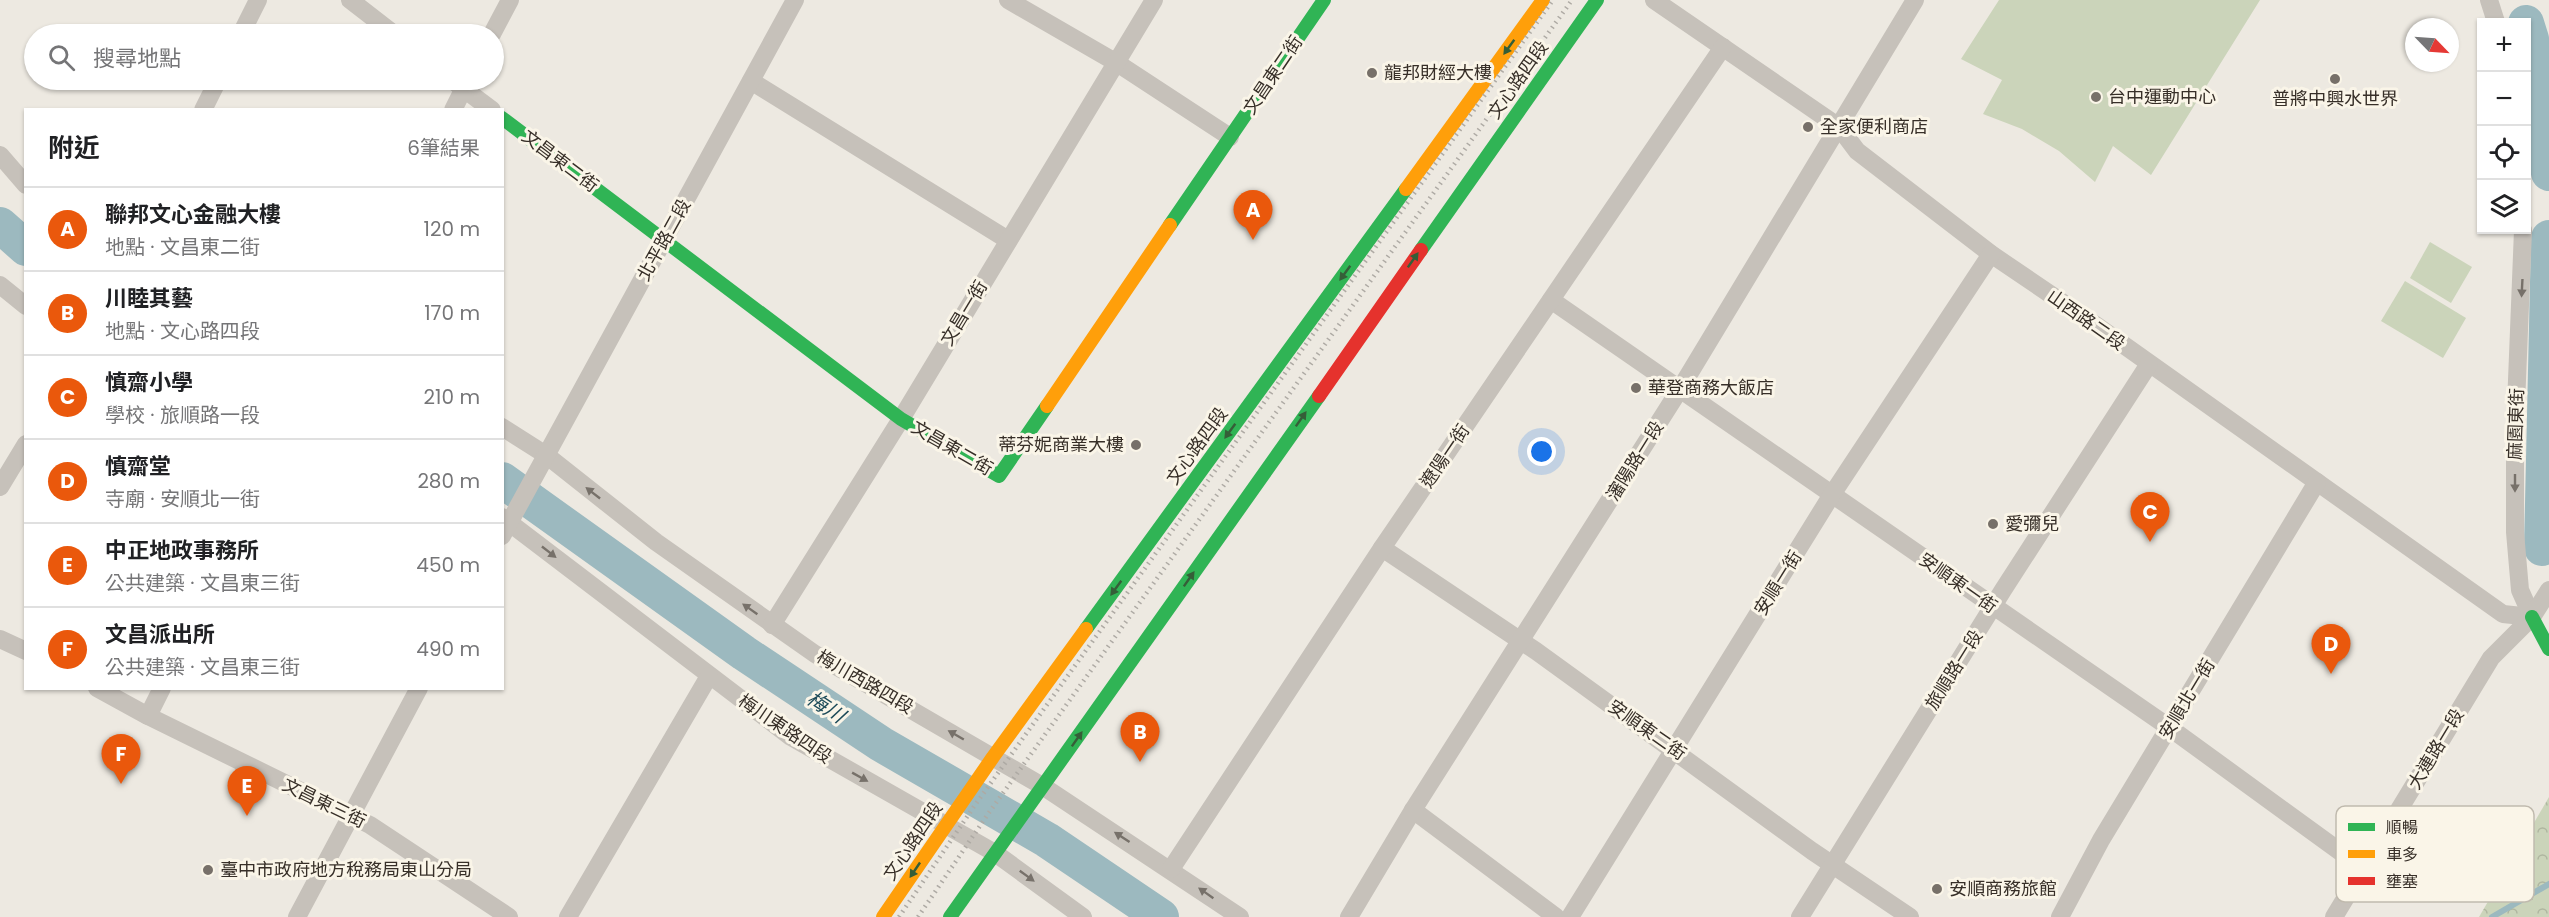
<!DOCTYPE html>
<html lang="zh-TW">
<head>
<meta charset="utf-8">
<style>
	body { margin:0; font-family:Poppins,"Noto Sans TC",sans-serif; background:#f6f6f6; color:#202124 }
	.controls { position:absolute; right:18px; top:18px; display:grid; overflow:hidden; border-radius:0px; box-shadow:0 2px 4px #0004 }
	.controls button { width:54px; height:54px; display:grid; place-items:center; padding:0; border:0; border-bottom:2px solid #e0e0e0; background:#fff; color:#202124; font:30px sans-serif }
	.compass { position:absolute; left:2405px; top:18px; width:54px; height:54px; border-radius:50%; background:#fff; box-shadow:0 2px 4px #0004; rotate:115deg }
	.you { position:absolute; left:1542px; top:452px; width:21px; height:21px; margin:-15px; border:4px solid #fff; border-radius:50%; background:#1a73e8; box-shadow:0 0 0 9px #1a73e833 }
	.badge { display:grid; place-items:center; width:39px; height:39px; border-radius:50%; background:#ea580c; color:#fff; font-size:20px; font-weight:700 }
	.pin { position:absolute; translate:-50% -50px; filter:drop-shadow(0 2px 3px #0008) }
	.pin::after { content:''; position:absolute; top:32px; width:21px; height:18px; background:inherit; clip-path:polygon(0 0,100% 0,50% 100%) }
	.list { margin:0; padding:0; list-style:none }
	h2 { display:flex; justify-content:space-between; align-items:center; height:78px; margin:0; padding:0 24px; font-size:26px }
	h2 small { font-size:20px; font-weight:400; color:#757577 }
	.list li { display:grid; grid-template-columns:39px 1fr auto; gap:18px; align-items:center; box-sizing:border-box; height:84px; padding:0 24px; border-top:2px solid #e0e0e0 }
	.list b { display:block; font-size:22px; white-space:nowrap }
	.list p { margin:0; font-size:20px; white-space:nowrap; color:#757577 }
	.list em { font-size:20px; font-style:normal; color:#757577 }
	.icon { flex:none; width:33px; height:33px; fill:none; stroke:currentColor; stroke-width:2; stroke-linecap:round; stroke-linejoin:round }
	.map { position:relative; flex:none; width:2549px; height:917px; overflow:hidden }
	.search { position:absolute; background:#fff; box-shadow:0 2px 4px #0004; left:24px; top:24px; width:480px; height:66px; display:flex; align-items:center; gap:15px; box-sizing:border-box; padding:0 21px; border-radius:33px; color:#757577; font-size:22px }
	.panel { position:absolute; background:#fff; box-shadow:0 2px 4px #0004; left:24px; top:108px; width:480px; height:582px; border-radius:0px }
	.map>svg:first-child { display:block }
</style>
</head>
<body>
<div class="map">
<svg width="2549" height="917" viewBox="0 0 2549 917">
	<defs>
		<pattern id="park-crowns" width="20" height="18" patternUnits="userSpaceOnUse" patternTransform="scale(1.5)"><rect width="20" height="18" fill="#cbd4ba"/><path d="M2 6a3 3 0 1 1 6 0M12 15a3 3 0 1 1 6 0" fill="none" stroke="#afb6a0"/></pattern>
	</defs>
	<rect width="100%" height="100%" fill="#ede9e1"/>
	<g fill="#cbd4ba">
		<path d="M1999,0H2260L2151,175L2113,146L2095,182L2059,151L2022,129L1983,114L2002,80L1961,59Z"/>
		<path d="M2430,242L2472,267L2451,303L2410,278Z"/>
		<path d="M2405,281L2466,318L2443,358L2381,321Z"/>
	</g>
	<path fill="url(#park-crowns)" d="M2549,797V917H2479Z"/>
	<g fill="none" stroke-linecap="round" stroke-linejoin="round">
		<path stroke="#9cb9bf" stroke-width="6" d="M2492,917L2549,884"/>
		<g stroke="#9cb9bf" stroke-width="36">
			<path d="M2526,23L2531,39L2549,173"/>
			<path d="M0,225L26,248"/>
			<path d="M502,480L744,653L881,744L1047,840L1161,917"/>
			<path d="M2542,548L2549,238"/>
		</g>
		<g stroke="#c6c1ba" stroke-width="18">
			<path d="M350,0L394,34"/>
			<path d="M1008,0L1117,63L1230,137"/>
			<path d="M1654,0L1839,127L1857,151L1991,254L2097,326L2503,614L2532,617"/>
			<path d="M2489,0L2496,22"/>
			<path d="M241,34L258,0"/>
			<path d="M492,34L510,0"/>
			<path d="M452,80L492,110"/>
			<path d="M751,81L1008,240"/>
			<path d="M203,110L218,80"/>
			<path d="M453,110L468,80"/>
			<path d="M0,155L26,185"/>
			<path d="M2523,230L2515,430V532L2520,590L2532,617"/>
			<path d="M0,285L26,306"/>
			<path d="M1551,300L2170,728L2364,869"/>
			<path d="M502,427L546,455L656,542L815,654L1044,787L1240,917"/>
			<path d="M0,487L26,444"/>
			<path d="M502,517L791,737L995,853L1083,917"/>
			<path d="M502,536L795,0"/>
			<path d="M1382,548L1536,651L1812,851L1910,917"/>
			<path d="M772,625L901,419L1154,0"/>
			<path d="M0,639L26,651"/>
			<path d="M97,688L148,716L370,825L509,917"/>
			<path d="M148,716L162,688"/>
			<path d="M1413,810L1556,917"/>
			<path d="M1171,869L1382,548L1723,47"/>
			<path d="M297,917L419,688"/>
			<path d="M568,917L709,676"/>
			<path d="M1349,917L1413,810L1680,389L1915,0"/>
			<path d="M1570,917L1831,496L1991,254"/>
			<path d="M1800,917L2003,590L2149,364"/>
			<path d="M2060,917L2101,840L2317,482"/>
			<path d="M2334,917L2491,658L2532,617L2549,590"/>
		</g>
		<g stroke="#30b455" stroke-width="14">
			<path d="M502,118L901,419L999,476L1047,406"/>
			<path d="M1170,225L1324,0"/>
			<path d="M1421,250L1597,0"/>
			<path d="M2532,617L2549,649"/>
			<path d="M1086,629L1406,189"/>
			<path d="M950,917L1319,396"/>
		</g>
		<g stroke="#ff9f0a" stroke-width="14">
			<path d="M1406,189L1543,0"/>
			<path d="M1047,406L1170,225"/>
			<path d="M883,917L993,757L1086,629"/>
		</g>
		<path stroke="#e5322d" stroke-width="14" d="M1319,396L1421,250"/>
		<g stroke="#aeaaa4" stroke-width="4.5" stroke-dasharray="1.5 4.5" stroke-linecap="butt">
			<path d="M899,917L975,805L1553,0"/>
			<path d="M918,917L988,814L1572,0"/>
		</g>
	</g>
	<defs><path id="oneway-solid" d="M-6-.8H1V-3.2L6.5 0L1 3.2V.8H-6Z" transform="scale(1.5)"/></defs>
	<g fill="#355e38">
		<use href="#oneway-solid" transform="translate(1509 47) rotate(126)"/>
		<use href="#oneway-solid" transform="translate(1413 260) rotate(-55)"/>
		<use href="#oneway-solid" transform="translate(1345 273) rotate(126)"/>
		<use href="#oneway-solid" transform="translate(1301 419) rotate(-55)"/>
		<use href="#oneway-solid" transform="translate(1230 431) rotate(126)"/>
		<use href="#oneway-solid" transform="translate(1189 579) rotate(-55)"/>
		<use href="#oneway-solid" transform="translate(1116 588) rotate(126)"/>
		<use href="#oneway-solid" transform="translate(1077 739) rotate(-55)"/>
		<use href="#oneway-solid" transform="translate(915 870) rotate(124)"/>
	</g>
	<g fill="#77716a">
		<use href="#oneway-solid" transform="translate(2522 288) rotate(93)"/>
		<use href="#oneway-solid" transform="translate(2515 483) rotate(90)"/>
		<use href="#oneway-solid" transform="translate(593 493) rotate(-142)"/>
		<use href="#oneway-solid" transform="translate(549 552) rotate(38)"/>
		<use href="#oneway-solid" transform="translate(750 609) rotate(-145)"/>
		<use href="#oneway-solid" transform="translate(956 735) rotate(-150)"/>
		<use href="#oneway-solid" transform="translate(860 777) rotate(29)"/>
		<use href="#oneway-solid" transform="translate(1122 837) rotate(-147)"/>
		<use href="#oneway-solid" transform="translate(1027 876) rotate(36)"/>
		<use href="#oneway-solid" transform="translate(1206 893) rotate(-145)"/>
	</g>
	<g fill="#777069" stroke="#faf5e8" stroke-width="2">
		<circle cx="1372" cy="73" r="6"/>
		<circle cx="2335" cy="79" r="6"/>
		<circle cx="2096" cy="97" r="6"/>
		<circle cx="1808" cy="127" r="6"/>
		<circle cx="1636" cy="388" r="6"/>
		<circle cx="1136" cy="445" r="6"/>
		<circle cx="1993" cy="524" r="6"/>
		<circle cx="208" cy="870" r="6"/>
		<circle cx="1937" cy="889" r="6"/>
	</g>
	<g text-anchor="middle" stroke-width="6" stroke-linejoin="round" paint-order="stroke">
		<g font-size="18" fill="#372f28" stroke="#faf5e8" text-anchor="start">
			<text x="1384" y="79">龍邦財經大樓</text>
			<text x="2108" y="103">台中運動中心</text>
			<text x="2335" y="105" text-anchor="middle">普將中興水世界</text>
			<text x="1820" y="133">全家便利商店</text>
			<text x="1648" y="394">華登商務大飯店</text>
			<text x="1124" y="451" text-anchor="end">蒂芬妮商業大樓</text>
			<text x="2005" y="530">愛彌兒</text>
			<text x="220" y="876">臺中市政府地方稅務局東山分局</text>
			<text x="1949" y="895">安順商務旅館</text>
		</g>
		<g font-size="18" fill="#372f28" stroke="#faf5e8">
			<text transform="translate(1273 75) rotate(-56)" y="6">文昌東二街</text>
			<text transform="translate(1518 80) rotate(-55)" y="6">文心路四段</text>
			<text transform="translate(560 161) rotate(37)" y="6">文昌東二街</text>
			<text transform="translate(664 240) rotate(-61)" y="6">北平路二段</text>
			<text transform="translate(964 313) rotate(-59)" y="6">文昌一街</text>
			<text transform="translate(2086 320) rotate(35)" y="6">山西路二段</text>
			<text transform="translate(2516 424) rotate(-88)" y="6">麻園東街</text>
			<text transform="translate(1197 446) rotate(-54)" y="6">文心路四段</text>
			<text transform="translate(952 448) rotate(30)" y="6">文昌東二街</text>
			<text transform="translate(1445 456) rotate(-56)" y="6">遼陽一街</text>
			<text transform="translate(1635 461) rotate(-58)" y="6">瀋陽路一段</text>
			<text transform="translate(1778 583) rotate(-58)" y="6">安順一街</text>
			<text transform="translate(1958 583) rotate(35)" y="6">安順東一街</text>
			<text transform="translate(1954 670) rotate(-58)" y="6">旅順路一段</text>
			<text transform="translate(865 682) rotate(30)" y="6">梅川西路四段</text>
			<text transform="translate(2187 699) rotate(-59)" y="6">安順北一街</text>
			<text transform="translate(785 729) rotate(34)" y="6">梅川東路四段</text>
			<text transform="translate(1647 730) rotate(35)" y="6">安順東二街</text>
			<text transform="translate(2436 749) rotate(-59)" y="6">大連路一段</text>
			<text transform="translate(324 803) rotate(26)" y="6">文昌東三街</text>
			<text transform="translate(913 841) rotate(-56)" y="6">文心路四段</text>
		</g>
		<g font-size="20" font-style="italic" fill="#1d4b59" stroke="#faf5e8">
			<text transform="translate(826 707) rotate(33)" y="7">梅川</text>
		</g>
	</g>
	<rect x="2336" y="806" width="198" height="96" rx="9" fill="#faf5e8" stroke="#c0baae" stroke-width="1.5"/>
	<rect x="2348" y="823" width="27" height="8" fill="#30b455"/>
	<rect x="2348" y="850" width="27" height="8" fill="#ff9f0a"/>
	<rect x="2348" y="877" width="27" height="8" fill="#e5322d"/>
	<g font-size="16" fill="#372f28">
		<text x="2386" y="833">順暢</text>
		<text x="2386" y="860">車多</text>
		<text x="2386" y="887">壅塞</text>
	</g>
</svg>
<div class="controls">
<button>+</button>
<button>−</button>
<button><svg class="icon" aria-label="locate" viewBox="0 0 24 24"><circle cx="12" cy="12" r="6"/><path d="M12 2v4M12 18v4M2 12h4M18 12h4"/></svg></button>
<button><svg class="icon" aria-label="layers" viewBox="0 0 24 24"><path d="M12 4l9 5-9 5-9-5zM3 14l9 5 9-5"/></svg></button>
</div>
<svg class="compass" viewBox="-18 -18 36 36"><path d="M0-13l5 13h-10z" fill="#e53935"/><path d="M0 13l5-13h-10z" fill="#757577"/></svg>
<div class="you"></div>
<div class="pin badge" style="left:1253px;top:240px">A</div>
<div class="pin badge" style="left:1140px;top:762px">B</div>
<div class="pin badge" style="left:2150px;top:542px">C</div>
<div class="pin badge" style="left:2331px;top:674px">D</div>
<div class="pin badge" style="left:247px;top:816px">E</div>
<div class="pin badge" style="left:121px;top:784px">F</div>
<div class="search"><svg class="icon" aria-label="search" viewBox="0 0 24 24"><circle cx="10" cy="10" r="6"/><path d="M15 15l6 6"/></svg>搜尋地點</div>
<section class="panel">
<h2>附近<small>6筆結果</small></h2>
<ul class="list">
<li><span class="badge">A</span><div><b>聯邦文心金融大樓</b><p>地點 · 文昌東二街</p></div><em>120 m</em></li>
<li><span class="badge">B</span><div><b>川睦其藝</b><p>地點 · 文心路四段</p></div><em>170 m</em></li>
<li><span class="badge">C</span><div><b>慎齋小學</b><p>學校 · 旅順路一段</p></div><em>210 m</em></li>
<li><span class="badge">D</span><div><b>慎齋堂</b><p>寺廟 · 安順北一街</p></div><em>280 m</em></li>
<li><span class="badge">E</span><div><b>中正地政事務所</b><p>公共建築 · 文昌東三街</p></div><em>450 m</em></li>
<li><span class="badge">F</span><div><b>文昌派出所</b><p>公共建築 · 文昌東三街</p></div><em>490 m</em></li>
</ul>
</section>
</div>
</body>
</html>
